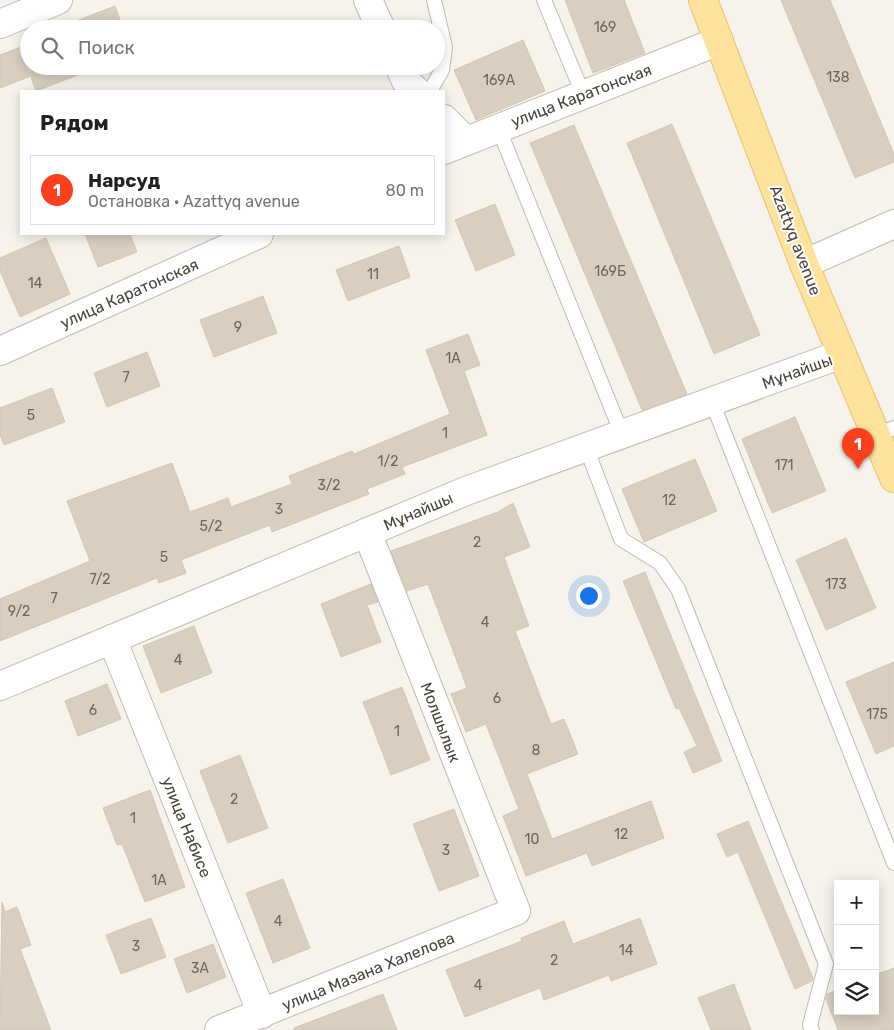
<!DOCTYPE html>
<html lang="ru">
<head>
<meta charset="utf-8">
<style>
	body { margin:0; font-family:Rubik,sans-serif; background:#f2f2f2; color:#202124 }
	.controls { position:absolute; right:15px; bottom:15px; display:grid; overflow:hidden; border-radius:0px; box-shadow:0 2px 12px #0003 }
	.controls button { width:45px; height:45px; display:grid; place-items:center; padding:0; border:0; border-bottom:1px solid #e0e0e0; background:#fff; color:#202124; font:25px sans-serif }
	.you { position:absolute; left:588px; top:595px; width:18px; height:18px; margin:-12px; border:4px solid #fff; border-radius:50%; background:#1a73e8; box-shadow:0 0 0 8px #1a73e833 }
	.badge { display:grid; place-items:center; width:32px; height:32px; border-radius:50%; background:#fc3f1d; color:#fff; font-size:16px; font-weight:700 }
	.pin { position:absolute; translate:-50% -41px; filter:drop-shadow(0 1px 2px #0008) }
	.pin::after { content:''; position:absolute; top:26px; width:18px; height:15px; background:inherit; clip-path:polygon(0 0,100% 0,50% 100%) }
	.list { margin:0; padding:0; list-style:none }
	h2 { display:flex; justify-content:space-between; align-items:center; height:65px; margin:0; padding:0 20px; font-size:21px }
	h2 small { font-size:16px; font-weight:400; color:#757577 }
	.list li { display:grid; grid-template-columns:32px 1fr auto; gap:15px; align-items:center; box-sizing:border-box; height:70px; margin:0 10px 10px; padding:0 10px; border:1px solid #e0e0e0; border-radius:0px }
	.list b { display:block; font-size:19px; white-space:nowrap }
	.list p { margin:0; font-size:16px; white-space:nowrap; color:#757577 }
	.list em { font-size:16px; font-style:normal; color:#757577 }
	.icon { flex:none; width:28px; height:28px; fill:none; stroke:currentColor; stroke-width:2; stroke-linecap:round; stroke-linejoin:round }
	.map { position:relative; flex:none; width:894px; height:1030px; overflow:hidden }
	.search { position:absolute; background:#fff; box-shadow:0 2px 12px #0003; left:20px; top:20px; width:425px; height:55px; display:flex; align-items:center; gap:12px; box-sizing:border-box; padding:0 18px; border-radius:28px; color:#757577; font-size:19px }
	.panel { position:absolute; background:#fff; box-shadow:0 2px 12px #0003; left:20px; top:90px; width:425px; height:145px; border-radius:0px }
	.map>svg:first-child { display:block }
</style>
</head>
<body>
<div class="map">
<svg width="894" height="1030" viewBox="0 0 894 1030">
	<rect width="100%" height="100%" fill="#f6f3ec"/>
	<g fill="#d8cfc1" stroke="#d3c7b4">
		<path d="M565,0H624L645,53L593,73Z"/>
		<path d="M781,0H830L894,154V162L855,178Z"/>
		<path d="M115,6L123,29H73L71,23Z"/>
		<path d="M523,40L545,91L476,120L454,70Z"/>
		<path d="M29,44V66L96,68L36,91L29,72V77L0,88V55Z"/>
		<path d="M672,124L760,335L714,354L627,143Z"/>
		<path d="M574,125L687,394L642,410L530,143Z"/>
		<path d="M495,204L515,255L476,271L455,220Z"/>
		<path d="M85,234H130L137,252L98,267Z"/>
		<path d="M46,238L70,294L20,317L0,271V258Z"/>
		<path d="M399,246L410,277L348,301L336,270Z"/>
		<path d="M263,296L277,333L214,357L200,320Z"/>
		<path d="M468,334L480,365L464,371L487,435L402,467L405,474L367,489L369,494L272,532L270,525L181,560L186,573L159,583L157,578L0,641V599L90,561L67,501L172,463L190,512L228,498L231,507L292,484L289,476L352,451L354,454L450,414L426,350Z"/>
		<path d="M147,352L160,386L107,407L94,373Z"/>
		<path d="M52,388L65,422L4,445L0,434V408Z"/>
		<path d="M795,417L826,491L772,513L742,439Z"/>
		<path d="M695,459L717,511L644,542L622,489Z"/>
		<path d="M513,503L530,547L504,557L529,626L515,631L551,724L564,719L578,754L527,774L552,839L651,801L664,838L592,866L587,853L526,876L503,816L519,809L486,724L466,732L451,694L467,688L428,584L407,591L391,551L498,512Z"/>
		<path d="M846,538L876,608L826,630L796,560Z"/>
		<path d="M645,572L722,761L693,773L684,752L697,746L679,708L676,709L623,581Z"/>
		<path d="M371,584L378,602L367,605L381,642L341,657L321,604Z"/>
		<path d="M194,626L212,673L161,693L143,646Z"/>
		<path d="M894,662V746L876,754L846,682Z"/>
		<path d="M107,684L121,719L78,736L65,701Z"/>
		<path d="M402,687L430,760L391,775L363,702Z"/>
		<path d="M240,755L268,828L228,843L200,771Z"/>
		<path d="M150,790L185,887L145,902L122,844L117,845L103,808Z"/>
		<path d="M454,809L479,876L439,891L413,824Z"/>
		<path d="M748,821L813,978L812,981L795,989L738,852L727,857L717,834Z"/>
		<path d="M283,879L310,948L273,963L246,893Z"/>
		<path d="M2,902L5,912L17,907L31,945L20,949L51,1030H0Z"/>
		<path d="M151,918L166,957L121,974L106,935Z"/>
		<path d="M640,918L657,964L611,981L609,975L544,1000L540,988L465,1017L446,970L522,941L521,938L564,921L573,944Z"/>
		<path d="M213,944L226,977L187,993L174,959Z"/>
		<path d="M894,968V1030H838L826,999L827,994L838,990V1011H875V975Z"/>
		<path d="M734,984L751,1030H711L698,998Z"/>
		<path d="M383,994L397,1030H294V1028Z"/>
	</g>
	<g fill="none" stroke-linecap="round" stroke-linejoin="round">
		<defs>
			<g id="service">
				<path d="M544,0L583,94"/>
				<path d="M430,91L442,70L445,47L434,0"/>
				<path d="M498,127L622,434"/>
				<path d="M712,402L894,863"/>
				<path d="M876,435L894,428"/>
				<path d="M586,447L621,539L660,563L678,589L826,964L810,1025L812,1030"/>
			</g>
			<g id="minor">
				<path d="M368,0L381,29"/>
				<path d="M0,24L58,0"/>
				<path d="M399,66L406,81L416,91"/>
				<path d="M444,119L465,140"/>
				<path d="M444,150L719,41"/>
				<path d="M804,264L894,224"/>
				<path d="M0,351L259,234"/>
				<path d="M112,639L262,1014"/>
				<path d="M0,686L466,491L842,354"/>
				<path d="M219,1030L516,911L367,532"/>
			</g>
			<path id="primary" d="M703,0L804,264L894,478"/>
		</defs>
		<use href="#service" stroke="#c2bbae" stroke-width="16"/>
		<use href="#minor" stroke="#c2bbae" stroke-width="30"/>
		<use href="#primary" stroke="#e6c16a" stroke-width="30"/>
		<use href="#service" stroke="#fff" stroke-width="14"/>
		<use href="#minor" stroke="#fff" stroke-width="28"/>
		<use href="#primary" stroke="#ffe39c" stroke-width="28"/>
	</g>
	<g text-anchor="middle" stroke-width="4" stroke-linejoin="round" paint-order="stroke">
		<g font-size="14" fill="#6e675b">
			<text x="605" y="32">169</text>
			<text x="838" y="82">138</text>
			<text x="499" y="85">169А</text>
			<text x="610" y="276">169Б</text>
			<text x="373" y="279">11</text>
			<text x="35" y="288">14</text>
			<text x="238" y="332">9</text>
			<text x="453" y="363">1А</text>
			<text x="126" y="382">7</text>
			<text x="31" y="420">5</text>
			<text x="445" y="438">1</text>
			<text x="388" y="466">1/2</text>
			<text x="784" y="470">171</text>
			<text x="329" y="490">3/2</text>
			<text x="669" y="505">12</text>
			<text x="279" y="514">3</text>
			<text x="211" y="531">5/2</text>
			<text x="477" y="547">2</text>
			<text x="164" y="562">5</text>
			<text x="100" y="584">7/2</text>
			<text x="836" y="589">173</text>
			<text x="54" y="603">7</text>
			<text x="19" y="616">9/2</text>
			<text x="485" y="627">4</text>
			<text x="178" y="665">4</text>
			<text x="497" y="703">6</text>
			<text x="93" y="715">6</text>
			<text x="877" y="719">175</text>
			<text x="397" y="736">1</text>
			<text x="536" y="755">8</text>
			<text x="234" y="804">2</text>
			<text x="133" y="823">1</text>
			<text x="621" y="839">12</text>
			<text x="532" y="844">10</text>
			<text x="446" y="855">3</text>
			<text x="159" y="885">1А</text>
			<text x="278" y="926">4</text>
			<text x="136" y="951">3</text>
			<text x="626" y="955">14</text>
			<text x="554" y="965">2</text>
			<text x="200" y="973">3А</text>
			<text x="478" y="990">4</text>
		</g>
		<g font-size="16" fill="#4b4439" stroke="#fff">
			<text transform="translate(581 95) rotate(-21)" y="6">улица Каратонская</text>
			<text transform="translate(796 240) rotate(69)" y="6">Azattyq avenue</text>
			<text transform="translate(129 293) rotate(-24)" y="6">улица Каратонская</text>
			<text transform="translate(797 371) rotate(-20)" y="6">Мұнайшы</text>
			<text transform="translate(418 511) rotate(-23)" y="6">Мұнайшы</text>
			<text transform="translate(441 722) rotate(69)" y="6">Молшылык</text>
			<text transform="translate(187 827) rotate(68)" y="6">улица Набисе</text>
			<text transform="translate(368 971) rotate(-22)" y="6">улица Мазана Халелова</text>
		</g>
	</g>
</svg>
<div class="controls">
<button>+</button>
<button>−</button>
<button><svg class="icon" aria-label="layers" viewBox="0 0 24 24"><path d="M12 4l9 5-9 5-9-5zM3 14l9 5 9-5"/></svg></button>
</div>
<div class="you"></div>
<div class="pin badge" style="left:858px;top:469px">1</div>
<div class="search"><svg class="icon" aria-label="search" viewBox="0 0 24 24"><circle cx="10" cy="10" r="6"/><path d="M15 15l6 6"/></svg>Поиск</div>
<section class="panel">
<h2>Рядом<small></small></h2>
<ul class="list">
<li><span class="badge">1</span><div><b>Нарсуд</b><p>Остановка · Azattyq avenue</p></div><em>80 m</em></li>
</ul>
</section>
</div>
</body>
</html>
